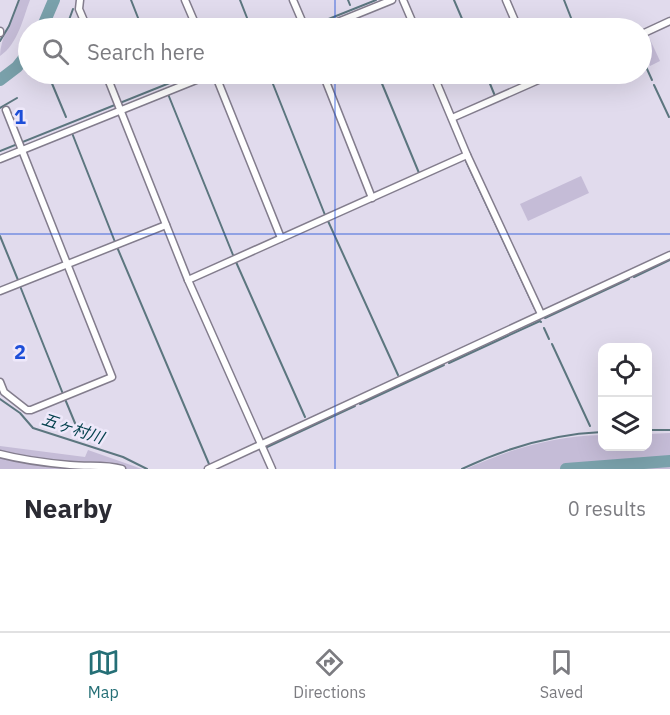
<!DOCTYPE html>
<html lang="en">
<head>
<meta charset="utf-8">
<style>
	body { margin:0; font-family:"IBM Plex Sans","Noto Sans JP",sans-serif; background:#f2f2f3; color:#2b2b33 }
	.controls { position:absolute; right:18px; bottom:18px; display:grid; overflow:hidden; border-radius:12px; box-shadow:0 6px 24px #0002 }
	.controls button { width:54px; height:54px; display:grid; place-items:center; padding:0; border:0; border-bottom:2px solid #e1e1e2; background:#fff; color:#2b2b33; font:30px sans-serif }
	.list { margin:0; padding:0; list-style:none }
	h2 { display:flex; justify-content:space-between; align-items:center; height:78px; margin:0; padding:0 24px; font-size:26px }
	h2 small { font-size:20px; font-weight:400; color:#7c7c81 }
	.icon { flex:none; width:33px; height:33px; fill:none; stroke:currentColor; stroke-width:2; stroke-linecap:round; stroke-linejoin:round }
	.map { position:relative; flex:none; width:670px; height:469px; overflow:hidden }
	.search { position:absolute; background:#fff; box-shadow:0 6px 24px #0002; left:18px; right:18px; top:18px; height:66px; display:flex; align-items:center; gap:15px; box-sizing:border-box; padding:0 21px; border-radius:33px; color:#7c7c81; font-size:22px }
	.sheet { height:162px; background:#fff }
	nav { display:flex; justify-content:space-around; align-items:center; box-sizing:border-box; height:84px; border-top:2px solid #e1e1e2; background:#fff; font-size:16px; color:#7c7c81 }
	nav a { display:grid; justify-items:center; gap:3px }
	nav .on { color:#256f76 }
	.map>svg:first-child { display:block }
</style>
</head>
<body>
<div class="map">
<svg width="670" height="469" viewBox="0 0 670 469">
	<rect width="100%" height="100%" fill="#e1dbed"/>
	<g fill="#c5bcd7">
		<path d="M20,0H30C23,18 18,44 0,56C0,38 13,18 20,0Z"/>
		<path d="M647,33L660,61L650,66L642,47V36Z"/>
		<path d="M581,176L589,193L528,221L520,204Z"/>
		<path d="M670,433V469H466C509,449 554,436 602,435V446H648V434Z"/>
		<path d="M0,446L85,457L88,450L142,469H0Z"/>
	</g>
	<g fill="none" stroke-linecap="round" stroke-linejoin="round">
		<g stroke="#5c767f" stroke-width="2">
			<path d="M131,0L142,28"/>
			<path d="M240,0L251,28"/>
			<path d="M348,0L350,5"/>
			<path d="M454,0L466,28"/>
			<path d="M564,0L575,28"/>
			<path d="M356,19L360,28"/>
			<path d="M66,28L73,9"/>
			<path d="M306,28L376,0"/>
			<path d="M0,41L9,26L19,0"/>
			<path d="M642,58L652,80"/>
			<path d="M48,74L66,117"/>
			<path d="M160,74L162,79"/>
			<path d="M269,74L325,215"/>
			<path d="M378,74L419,173"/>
			<path d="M486,74L495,96"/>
			<path d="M654,85L669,117"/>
			<path d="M168,94L233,255"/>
			<path d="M0,108L17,98"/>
			<path d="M72,133L115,242"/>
			<path d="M0,151L192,74"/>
			<path d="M466,161L535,309"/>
			<path d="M328,221L398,375"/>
			<path d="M0,236L18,280"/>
			<path d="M117,247L209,464"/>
			<path d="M236,262L305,417"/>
			<path d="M634,277L670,260"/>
			<path d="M20,286L63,394"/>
			<path d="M545,318L629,279"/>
			<path d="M544,328L549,339"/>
			<path d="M552,344L590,426"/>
			<path d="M449,363L540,321L541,322"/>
			<path d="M0,399L20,413L33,428L123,457L147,469"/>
			<path d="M65,399L82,440"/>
			<path d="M360,404L444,365"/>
			<path d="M648,430H670"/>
			<path d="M265,448L355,406"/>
			<path d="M462,469C506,448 553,434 602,432"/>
		</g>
		<g stroke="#7aa1ab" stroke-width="12">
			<path d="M42,28L54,0"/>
			<path d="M0,80L17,67L28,53"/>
			<path d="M566,469L670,461"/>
		</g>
		<defs>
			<g id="minor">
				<path d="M80,0L79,9L87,28"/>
				<path d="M185,0L197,28"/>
				<path d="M293,0L305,28"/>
				<path d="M403,0L415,28"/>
				<path d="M506,0L518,28"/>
				<path d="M323,28L392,0"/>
				<path d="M0,31V33"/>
				<path d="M642,34L670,21"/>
				<path d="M106,74L188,280L272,469"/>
				<path d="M215,74L281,238"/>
				<path d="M323,74L372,198"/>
				<path d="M433,74L467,155L541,314"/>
				<path d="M452,118L552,74"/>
				<path d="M0,159L211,74"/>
				<path d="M188,280L467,155"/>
				<path d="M0,291L166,225"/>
				<path d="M0,382L4,392L27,410H31L112,377L6,110"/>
				<path d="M0,454C23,460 47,463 70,465C88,467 105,464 122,469"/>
				<path d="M208,469L670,255"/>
			</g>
		</defs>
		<use href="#minor" stroke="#837d8d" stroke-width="9"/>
		<use href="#minor" stroke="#fff" stroke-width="6"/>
	</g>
	<path fill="none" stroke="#1d4ed8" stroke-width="1.5" stroke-opacity="0.55" d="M335,0V28M335,74V469M0,234H670"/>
	<g text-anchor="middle" stroke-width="5" stroke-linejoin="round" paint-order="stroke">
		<g font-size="16" font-style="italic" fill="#05424e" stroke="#eee8fa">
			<text transform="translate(73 428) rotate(18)" y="6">五ヶ村川</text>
		</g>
	</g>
	<g font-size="20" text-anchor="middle" font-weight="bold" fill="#1d4ed8" stroke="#eee8fa" stroke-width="5" stroke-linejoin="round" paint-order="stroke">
		<text x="20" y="124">1</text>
		<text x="20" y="359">2</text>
	</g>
</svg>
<div class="controls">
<button><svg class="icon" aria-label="locate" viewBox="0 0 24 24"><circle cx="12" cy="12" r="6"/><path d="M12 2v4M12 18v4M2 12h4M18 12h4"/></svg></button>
<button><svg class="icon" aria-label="layers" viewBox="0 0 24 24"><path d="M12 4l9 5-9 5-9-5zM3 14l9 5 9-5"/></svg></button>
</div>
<div class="search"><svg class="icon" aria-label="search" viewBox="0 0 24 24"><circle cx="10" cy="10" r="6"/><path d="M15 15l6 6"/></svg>Search here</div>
</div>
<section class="sheet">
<h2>Nearby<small>0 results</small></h2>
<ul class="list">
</ul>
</section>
<nav>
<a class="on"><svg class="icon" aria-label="map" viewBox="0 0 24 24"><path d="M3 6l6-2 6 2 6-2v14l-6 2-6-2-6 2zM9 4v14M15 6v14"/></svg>Map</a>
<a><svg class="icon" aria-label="directions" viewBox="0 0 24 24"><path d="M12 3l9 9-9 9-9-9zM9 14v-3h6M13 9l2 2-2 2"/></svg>Directions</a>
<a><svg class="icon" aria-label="saved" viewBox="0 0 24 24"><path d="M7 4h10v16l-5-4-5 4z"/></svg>Saved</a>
</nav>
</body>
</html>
